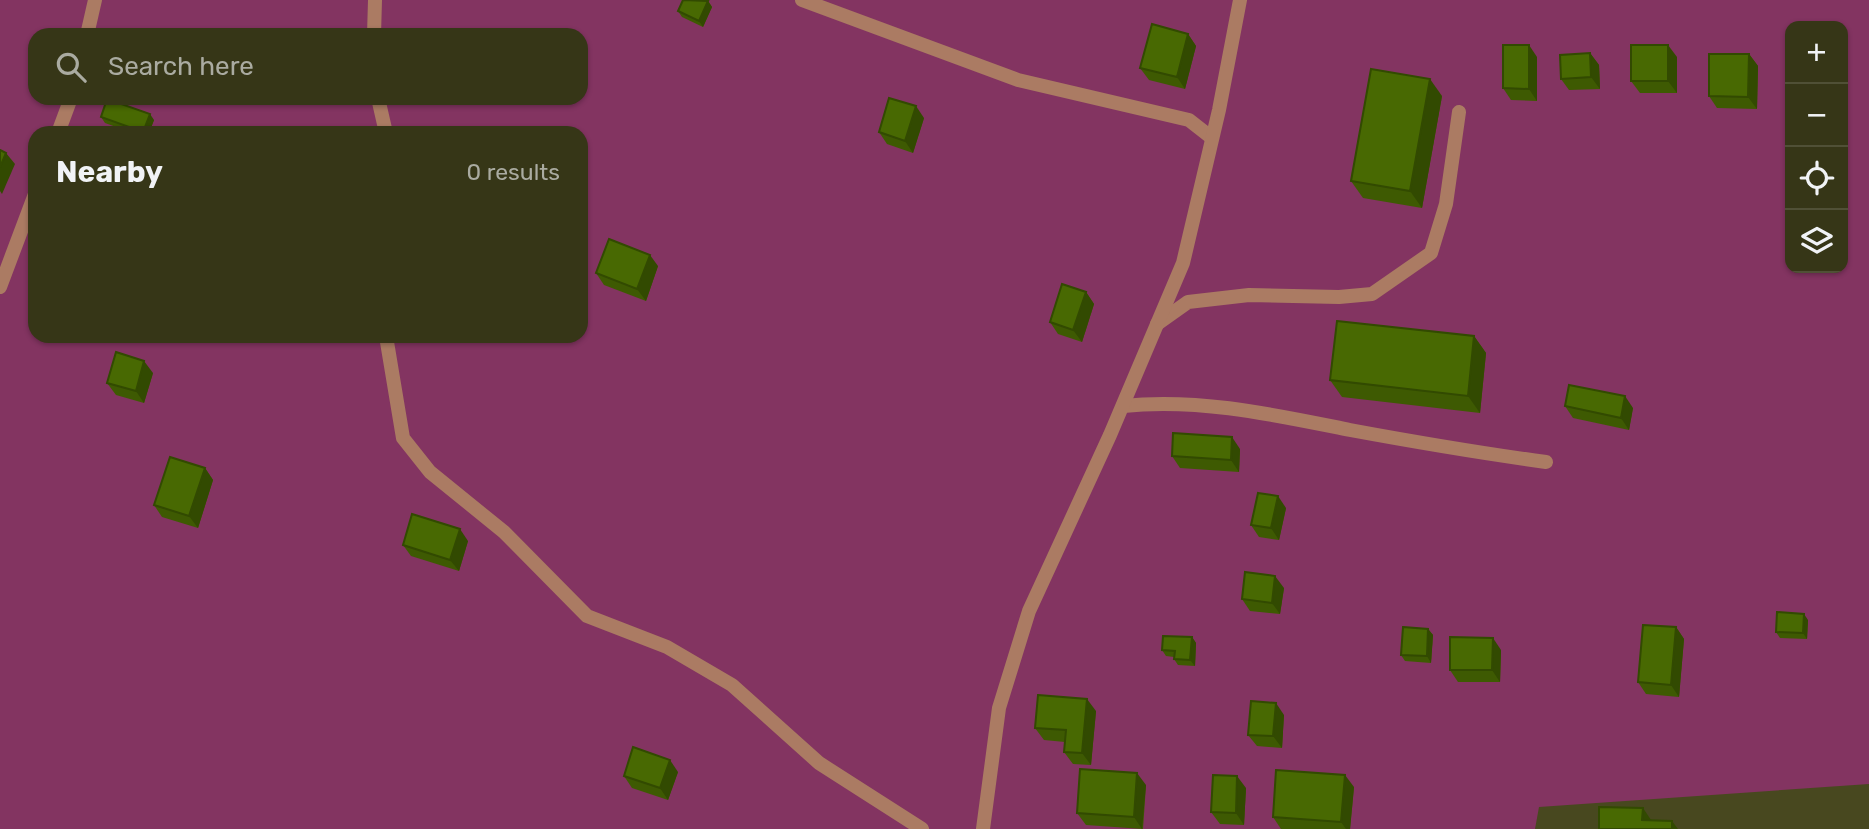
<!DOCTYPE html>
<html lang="en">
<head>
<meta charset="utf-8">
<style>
	body { margin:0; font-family:Rubik,sans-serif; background:#414124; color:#f1f3f6 }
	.controls { position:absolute; right:21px; top:21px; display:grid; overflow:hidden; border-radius:14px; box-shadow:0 2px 5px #0004 }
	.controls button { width:63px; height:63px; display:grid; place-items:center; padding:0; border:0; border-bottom:2px solid #505036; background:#363617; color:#f1f3f6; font:35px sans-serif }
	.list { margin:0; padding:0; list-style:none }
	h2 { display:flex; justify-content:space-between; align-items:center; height:91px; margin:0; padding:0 28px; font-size:30px }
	h2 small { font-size:23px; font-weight:400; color:#aaaba1 }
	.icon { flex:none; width:38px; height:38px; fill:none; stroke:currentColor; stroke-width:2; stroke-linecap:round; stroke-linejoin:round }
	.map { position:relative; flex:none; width:1869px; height:829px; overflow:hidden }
	.search { position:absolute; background:#363617; box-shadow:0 2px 5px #0004; left:28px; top:28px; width:560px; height:77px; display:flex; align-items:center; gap:18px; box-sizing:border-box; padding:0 24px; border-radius:21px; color:#aaaba1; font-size:26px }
	.panel { position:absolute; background:#363617; box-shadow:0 2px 5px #0004; left:28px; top:126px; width:560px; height:217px; border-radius:21px }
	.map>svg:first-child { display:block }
</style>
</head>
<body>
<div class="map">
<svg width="1869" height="829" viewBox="0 0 1869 829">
	<rect width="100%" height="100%" fill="#48481f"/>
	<path fill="#833461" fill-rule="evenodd" d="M0,0H1869V784L1539,807L1535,829H0ZM1790,26H1843V268H1790ZM35,35H581V98H35ZM35,133H581V336H35Z"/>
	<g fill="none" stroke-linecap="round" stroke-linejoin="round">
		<g stroke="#ab7b63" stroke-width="14">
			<path d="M1157,324L1188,302L1249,295L1339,297L1372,294L1431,253L1446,204L1459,112"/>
			<path d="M1123,406C1200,398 1275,415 1350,430C1415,442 1480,453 1546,462"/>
		</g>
		<g stroke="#ab7b63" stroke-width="14">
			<path d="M802,0L1018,80L1189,120L1212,138"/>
			<path d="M87,35L95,0"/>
			<path d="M374,35L375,0"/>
			<path d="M378,98L386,133"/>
			<path d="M58,133L71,98"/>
			<path d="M0,287L35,194"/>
			<path d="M386,336L403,438L430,472L504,532L587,616L667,647L732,685L819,763L922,829"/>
			<path d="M983,829L999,708L1029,611L1110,435L1183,263L1219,110L1240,0"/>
		</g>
	</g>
	<g fill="#3e5a02">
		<path d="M708,1L712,7L703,27L682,17L678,11Z"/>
		<path d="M1188,34L1196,46L1185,89L1149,80L1140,68Z"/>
		<path d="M1590,53L1599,65L1600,89L1569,90L1561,79Z"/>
		<path d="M1749,54L1758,66L1757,109L1717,108L1709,96Z"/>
		<path d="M1537,57V101L1511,100L1503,88Z"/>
		<path d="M1677,57V93H1640L1631,81Z"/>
		<path d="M1442,96L1422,208L1363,198L1351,181Z"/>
		<path d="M101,117L154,120L149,133H133L105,123Z"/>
		<path d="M924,118L913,153L887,144L879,132Z"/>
		<path d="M658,266L646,301L604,285L596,273Z"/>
		<path d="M1086,292L1094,304L1082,342L1058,334L1050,322Z"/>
		<path d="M1474,336L1486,353L1480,413L1342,397L1330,380Z"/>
		<path d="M153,373L144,403L116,395L107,383Z"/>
		<path d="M1565,406L1633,408L1629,430L1573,418Z"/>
		<path d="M1240,449L1239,472L1180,468L1172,456Z"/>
		<path d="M205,468L213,480L198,528L162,517L154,505Z"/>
		<path d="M1286,508L1279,540L1259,537L1251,525Z"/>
		<path d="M468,541L459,571L411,556L403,545Z"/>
		<path d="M1284,588L1280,614L1250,611L1242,599Z"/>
		<path d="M1808,620L1807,639L1780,638L1776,632Z"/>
		<path d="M1676,627L1684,639L1679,697L1646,694L1638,682Z"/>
		<path d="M1428,629L1433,635L1431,663L1405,661L1401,655Z"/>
		<path d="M1192,637L1196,643L1195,666L1178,665L1174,659V657L1166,656L1162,650Z"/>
		<path d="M1501,650L1500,682H1458L1450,670Z"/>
		<path d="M1096,711L1091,765L1073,764L1064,752L1065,742L1044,740L1035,728Z"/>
		<path d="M1284,715L1282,748L1257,746L1248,735Z"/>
		<path d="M678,772L668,800L632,788L624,776Z"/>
		<path d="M1146,785L1143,829L1086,825L1077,813Z"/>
		<path d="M1354,787L1350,829H1281L1273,817Z"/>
		<path d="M1246,788L1244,825L1220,824L1211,812Z"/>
	</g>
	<g fill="#324a01">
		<path d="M708,1L712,7L703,27L699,21Z"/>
		<path d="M1188,34L1196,46L1185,89L1177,77Z"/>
		<path d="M1529,45L1537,57V101L1529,89Z"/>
		<path d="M1668,45L1677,57V93L1668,81Z"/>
		<path d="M1590,53L1599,65L1600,89L1591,77Z"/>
		<path d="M1749,54L1758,66L1757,109L1748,97Z"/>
		<path d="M1430,79L1442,96L1422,208L1410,191Z"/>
		<path d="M916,106L924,118L913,153L905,141Z"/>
		<path d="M150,114L154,120L149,133H144L143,132Z"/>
		<path d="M6,153L15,164L2,194L0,191V167Z"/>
		<path d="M650,255L658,266L646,301L637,289Z"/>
		<path d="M1086,292L1094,304L1082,342L1073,330Z"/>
		<path d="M1474,336L1486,353L1480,413L1468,396Z"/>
		<path d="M144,361L153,373L144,403L136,391Z"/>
		<path d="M1625,396L1633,408L1629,430L1621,418Z"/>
		<path d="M1232,437L1240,449L1239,472L1231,460Z"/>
		<path d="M205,468L213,480L198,528L189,516Z"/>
		<path d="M1278,496L1286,508L1279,540L1271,528Z"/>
		<path d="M460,529L468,541L459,571L450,560Z"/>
		<path d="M1275,576L1284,588L1280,614L1272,603Z"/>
		<path d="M1804,614L1808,620L1807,639L1803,633Z"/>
		<path d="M1676,627L1684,639L1679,697L1671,685Z"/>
		<path d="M1428,629L1433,635L1431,663L1427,656Z"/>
		<path d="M1192,637L1196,643L1195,666L1190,660Z"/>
		<path d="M1493,638L1501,650L1500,682L1492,670Z"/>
		<path d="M1087,699L1096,711L1091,765L1082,753Z"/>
		<path d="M1276,703L1284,715L1282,748L1273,736Z"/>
		<path d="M670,760L678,772L668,800L660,788Z"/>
		<path d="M1137,773L1146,785L1142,829L1134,817Z"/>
		<path d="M1345,775L1354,787L1350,829H1346L1341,822Z"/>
		<path d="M1237,776L1246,788L1244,825L1236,813Z"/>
		<path d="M1643,808L1651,820H1642Z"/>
		<path d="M1672,821L1678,829H1672Z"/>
	</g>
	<g fill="#486902" stroke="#324a01" stroke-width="2">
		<path d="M683,0L708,1L699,21L678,11Z"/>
		<path d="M1152,24L1188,34L1177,77L1140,68Z"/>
		<path d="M1503,45H1529V89L1503,88Z"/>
		<rect x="1631" y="45" width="37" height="36"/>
		<path d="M1590,53L1591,77L1561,79L1560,55Z"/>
		<path d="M1709,54H1749L1748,97L1709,96Z"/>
		<path d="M1371,69L1430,79L1410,191L1351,181Z"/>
		<path d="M889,98L916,106L905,141L879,132Z"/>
		<path d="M107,99L150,114L143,132L101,117Z"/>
		<path d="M542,128L555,133H540Z"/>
		<path d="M0,150L6,153L0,167Z"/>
		<path d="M609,239L650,255L637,289L596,273Z"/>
		<path d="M1062,284L1086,292L1073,330L1050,322Z"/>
		<path d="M1337,321L1474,336L1468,396L1330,380Z"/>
		<path d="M116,352L144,361L136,391L107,383Z"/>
		<path d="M1569,385L1625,396L1621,418L1565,406Z"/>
		<path d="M1173,433L1232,437L1231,460L1172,456Z"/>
		<path d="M170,457L205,468L189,516L154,505Z"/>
		<path d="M1258,493L1278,496L1271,528L1251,525Z"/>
		<path d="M412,514L460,529L450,560L403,545Z"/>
		<path d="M1245,572L1275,576L1272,603L1242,599Z"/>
		<path d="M1777,612L1804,614L1803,633L1776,632Z"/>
		<path d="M1643,625L1676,627L1671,685L1638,682Z"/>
		<path d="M1403,627L1428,629L1427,656L1401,655Z"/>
		<path d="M1163,636L1192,637L1190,660L1174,659L1175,651L1162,650Z"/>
		<path d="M1450,637L1493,638L1492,670H1450Z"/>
		<path d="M1038,695L1087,699L1082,753L1064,752L1066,730L1035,728Z"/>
		<path d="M1251,701L1276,703L1273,736L1248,735Z"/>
		<path d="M633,747L670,760L660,788L624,776Z"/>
		<path d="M1080,769L1137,773L1134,817L1077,813Z"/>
		<path d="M1276,770L1345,775L1341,822L1273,817Z"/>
		<path d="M1213,775L1237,776L1236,813L1211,812Z"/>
		<path d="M1599,807L1643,808L1642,820L1672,821V829H1599Z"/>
	</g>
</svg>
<div class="controls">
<button>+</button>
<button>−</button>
<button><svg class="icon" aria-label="locate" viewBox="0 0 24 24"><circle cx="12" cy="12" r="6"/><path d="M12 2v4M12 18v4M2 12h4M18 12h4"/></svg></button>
<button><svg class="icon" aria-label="layers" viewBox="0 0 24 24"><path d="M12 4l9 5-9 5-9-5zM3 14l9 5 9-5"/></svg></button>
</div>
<div class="search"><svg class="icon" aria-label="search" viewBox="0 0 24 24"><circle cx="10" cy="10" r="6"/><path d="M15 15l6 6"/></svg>Search here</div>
<section class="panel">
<h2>Nearby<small>0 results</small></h2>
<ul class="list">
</ul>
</section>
</div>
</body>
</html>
